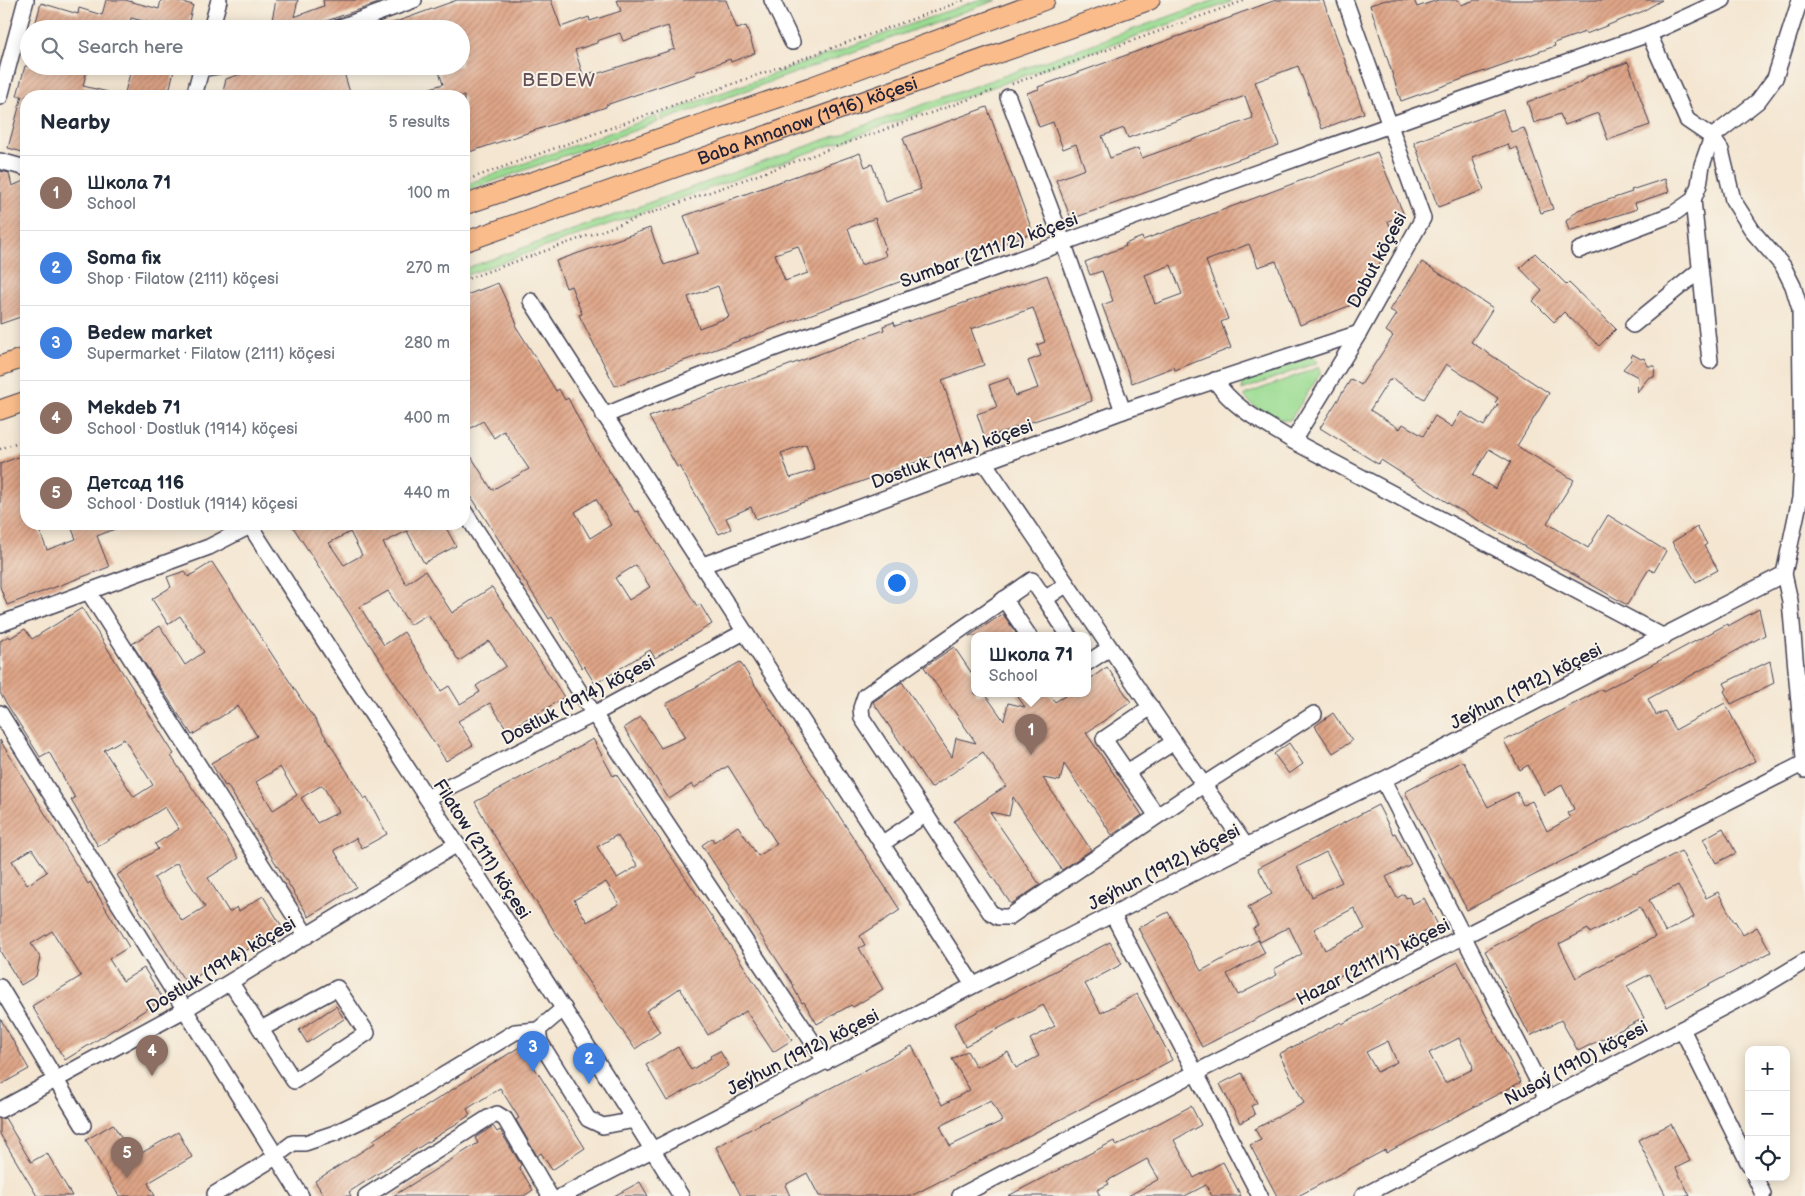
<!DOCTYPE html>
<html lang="en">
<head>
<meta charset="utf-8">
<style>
	body { margin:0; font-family:"Balsamiq Sans",sans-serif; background:#f6f6f7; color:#1f2937 }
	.controls { position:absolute; right:15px; bottom:15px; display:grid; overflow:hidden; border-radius:10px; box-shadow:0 2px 12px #0003 }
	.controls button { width:45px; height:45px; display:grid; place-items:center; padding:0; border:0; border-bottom:1px solid #e0e1e3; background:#fff; color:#1f2937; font:25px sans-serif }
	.you { position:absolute; left:896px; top:582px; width:18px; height:18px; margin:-12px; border:4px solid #fff; border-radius:50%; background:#1a73e8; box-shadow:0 0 0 8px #1a73e833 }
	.badge { display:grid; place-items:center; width:32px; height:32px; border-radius:50%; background:#d1495b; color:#fff; font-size:16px; font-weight:700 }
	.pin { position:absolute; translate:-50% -41px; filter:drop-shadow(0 1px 2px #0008) }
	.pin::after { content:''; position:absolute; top:26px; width:18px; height:15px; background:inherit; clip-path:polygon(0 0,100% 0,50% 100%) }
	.popup { position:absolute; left:971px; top:632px; width:120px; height:65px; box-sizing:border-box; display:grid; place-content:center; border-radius:10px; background:#fff; filter:drop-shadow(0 1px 4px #0005); font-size:16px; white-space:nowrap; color:#747a83 }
	.popup b { font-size:19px; color:#1f2937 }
	.popup::after { content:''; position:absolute; left:50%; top:100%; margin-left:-10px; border:10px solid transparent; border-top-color:#fff }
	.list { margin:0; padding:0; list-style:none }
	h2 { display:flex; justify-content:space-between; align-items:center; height:65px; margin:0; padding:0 20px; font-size:21px }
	h2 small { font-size:16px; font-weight:400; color:#747a83 }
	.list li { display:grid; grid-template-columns:32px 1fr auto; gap:15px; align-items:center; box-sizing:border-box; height:75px; padding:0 20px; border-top:1px solid #e0e1e3 }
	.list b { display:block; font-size:19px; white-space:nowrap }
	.list p { margin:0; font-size:16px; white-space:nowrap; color:#747a83 }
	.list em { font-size:16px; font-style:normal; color:#747a83 }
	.icon { flex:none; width:28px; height:28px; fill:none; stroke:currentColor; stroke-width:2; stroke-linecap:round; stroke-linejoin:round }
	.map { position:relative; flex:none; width:1805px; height:1196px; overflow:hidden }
	.search { position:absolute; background:#fff; box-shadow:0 2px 12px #0003; left:20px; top:20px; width:450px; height:55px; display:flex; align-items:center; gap:12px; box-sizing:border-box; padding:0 18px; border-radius:28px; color:#747a83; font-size:19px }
	.panel { position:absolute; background:#fff; box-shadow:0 2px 12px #0003; left:20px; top:90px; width:450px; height:440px; border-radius:20px }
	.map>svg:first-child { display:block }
</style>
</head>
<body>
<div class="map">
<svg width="1805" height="1196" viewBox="0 0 1805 1196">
	<defs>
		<pattern id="building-hatch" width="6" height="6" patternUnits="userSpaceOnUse" patternTransform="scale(1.25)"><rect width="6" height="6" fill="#dfa587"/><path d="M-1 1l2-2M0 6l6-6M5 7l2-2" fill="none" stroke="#b48670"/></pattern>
	</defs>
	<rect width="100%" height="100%" fill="#f7f3e8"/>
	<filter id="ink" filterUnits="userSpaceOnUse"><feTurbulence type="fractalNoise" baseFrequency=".02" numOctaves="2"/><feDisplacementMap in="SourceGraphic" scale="10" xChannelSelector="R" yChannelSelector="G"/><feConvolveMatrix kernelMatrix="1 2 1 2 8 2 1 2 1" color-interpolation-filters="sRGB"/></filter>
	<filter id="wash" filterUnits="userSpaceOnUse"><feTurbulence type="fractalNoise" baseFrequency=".0096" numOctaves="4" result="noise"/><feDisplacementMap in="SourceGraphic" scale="20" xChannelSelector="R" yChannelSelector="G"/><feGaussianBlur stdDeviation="1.12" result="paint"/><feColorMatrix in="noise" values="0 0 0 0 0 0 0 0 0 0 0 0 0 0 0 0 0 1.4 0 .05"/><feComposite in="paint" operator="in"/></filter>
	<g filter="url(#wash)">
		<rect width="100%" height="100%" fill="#f4e6d1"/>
		<g fill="#9adb91" stroke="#5e7e66">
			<path d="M978,0H997L662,121L660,115Z"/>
			<path d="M1215,0H1230L1231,2L464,276V269Z"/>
			<path d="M656,116L658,122L464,192V185Z"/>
			<path d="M1313,356L1318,362L1242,390V384L1246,381Z"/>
			<path d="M1320,367V374L1290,420C1278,422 1249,406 1244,395Z"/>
		</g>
		<g id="blocks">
			<g fill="url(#building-hatch)" fill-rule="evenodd">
				<path d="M106,0H125L159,9L161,0H174L193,5L187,29H154L155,24L131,18L128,29H34L41,3L78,14L79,8L102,15Z"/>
				<path d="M276,0H298L294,17L324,6L323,0H387L303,29H265V27L271,25Z"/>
				<path d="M457,0H551L561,27L589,17L590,21L621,11L617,0H726L737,29L746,26L755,53L731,62L730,59L695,72L696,74L606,105V107L466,153L464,145V96H412V94L443,84L437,66H461V58L464,57L461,48V29H382V27ZM668,26L675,49L596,74L595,72L583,75L575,50L597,43V41L620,33L623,41Z"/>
				<path d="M1276,0H1323L1364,113L1322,129L1298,66L1255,82L1279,145L1071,219L1056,180L1085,169L1076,144L1063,149L1053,122L1039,127L1027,93L1039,89L1038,87L1232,17V16ZM1245,96L1253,118L1142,158L1138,148L1110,158L1102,136L1124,128L1128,138Z"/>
				<path d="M1386,0H1414L1417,7L1438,0H1459L1461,5L1475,0H1662L1641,12L1586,34L1585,32L1554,43L1555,46L1401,101L1370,5Z"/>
				<path d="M1628,62L1650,125L1608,140L1598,113L1565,125L1560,114L1534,123L1527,102L1577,84L1586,79V77Z"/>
				<path d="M25,66H88L83,86L108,92V96H26V153L8,148L22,96H17Z"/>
				<path d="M132,66H175L168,96H124Z"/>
				<path d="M264,66H342L351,96H222L226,79Z"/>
				<path d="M987,107L1033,233L615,386L579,315L582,314L571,286L566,288L556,261L650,228L664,265L698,253L684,216L860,153L865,167L872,164L886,202L921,189L903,138ZM875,218L886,249L884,250L886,256L861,265L848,228ZM798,246L808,273L785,281L775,254ZM718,286L729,317L699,328L688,297Z"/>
				<path d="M1503,110L1511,132L1524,128L1553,209L1541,213L1517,147L1510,150L1508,144L1472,157L1484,190L1438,207L1414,142Z"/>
				<path d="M1377,152L1404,215L1388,221L1395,239L1361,294L1352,298L1354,304L1300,325L1276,261L1258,267L1249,244L1206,261L1228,319L1221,322L1231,348L1175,370L1174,367L1132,383L1102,305L1113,301L1102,271L1090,275L1085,262L1126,246L1125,244L1132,241L1142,237L1143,240ZM1171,265L1182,294L1155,304L1145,275Z"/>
				<path d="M0,171L9,173L12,186L26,180V315L0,324Z"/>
				<path d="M1665,179L1669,192L1635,203L1637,209L1569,231L1566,221L1578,210L1632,192L1631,190Z"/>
				<path d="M1535,253L1567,285L1569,283L1616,329L1599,346L1564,312L1554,322L1533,301L1542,291L1520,268Z"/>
				<path d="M1422,262L1493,308L1471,342L1549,393L1517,446L1574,480L1547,523L1588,548L1608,515L1666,551L1654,572L1649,569L1627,605L1453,506L1381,460L1378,464L1320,428L1351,379L1361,385L1393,336L1386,331L1397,314L1390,310ZM1446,364L1498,398L1495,403L1498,404L1484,426L1461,412L1452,427L1435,416L1423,436L1403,424L1400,429L1370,410L1389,380L1390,381L1392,378L1424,399ZM1489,449L1511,462L1495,489L1473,475Z"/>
				<path d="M1047,275L1092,401L985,438L977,414L997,407L989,385L1009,378L1015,396L1038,388L1028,361L1041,356L1037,345L1045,342L1033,308L971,329L984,365L942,380L964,445L756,519L751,507L726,518L731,529L719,534L679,466L677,467L649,417L884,330L883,326L894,322L895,326ZM806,444L815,470L790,478L781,453Z"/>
				<path d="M498,283L517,324L515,325L539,363L556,391L559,389L565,400L568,398L589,439L635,512L638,511L697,606L700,604L712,624L655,658L650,650L595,684L584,666L582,668L552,617L549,619L469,493L464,496V445L492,490L529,469L504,431L494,438L483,421L464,432V296ZM596,499L611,525L590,538L575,512ZM636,565L650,587L629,600L615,578Z"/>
				<path d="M1632,354L1641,359L1644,358L1648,366H1655L1654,377H1649L1637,392L1638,377L1623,369L1631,360Z"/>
				<path d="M26,454V524H37L47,550L76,539L70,524L125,525L97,536L109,567L7,605L0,587V464Z"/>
				<path d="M291,524H444L456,546L424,563L407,531L383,543L406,584L425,571L452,613L492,587L564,697L530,719L529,717L508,731L490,703L458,721L473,745L446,761ZM350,532L362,555L344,565L329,543ZM388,591L410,625L428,614L459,661L489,641L506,666L476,686L480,692L460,704L449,686L441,691L404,632L384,645L360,607Z"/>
				<path d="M1697,527L1707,544L1704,546L1718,570L1696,582L1672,542Z"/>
				<path d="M212,562L310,713H311L364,799L367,797L387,834L362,848L356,838L334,850L356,887L309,917L227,785L225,786L211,763L257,736L238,706L192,735L132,644L160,626L185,665L204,652L180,616L168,624L152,599L171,587L167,577L185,571L188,577ZM280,767L297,795L273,810L256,782ZM322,785L339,812L317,823L301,798Z"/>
				<path d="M82,608L174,754L171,756L239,858L208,878L229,912L237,907L239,911L263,896L283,928L245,951L243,948L186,983L117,875L158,849L155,844L179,829L165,807L132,828L131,826L98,846L71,800L75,798L49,752L40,757L0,693V641L9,636L10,638L25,629L32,639ZM124,739L153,785L134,797L104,750ZM177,863L205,907L182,921L154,878Z"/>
				<path d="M1759,609L1765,635L1648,699L1656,715L1665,711L1675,730L1725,703L1755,761L1467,910L1405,792L1463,761L1488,807L1517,792L1523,805L1532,801L1547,831L1570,818L1567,813L1574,809L1562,785L1544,795L1528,765L1520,770L1504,741L1602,689L1603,691L1727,624L1728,626Z"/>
				<path d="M1003,614L1018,636H969Z"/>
				<path d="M954,647L975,678V694H985L1004,721L1008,703L1025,707L1016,694H1049L1055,702L1068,694H1087V681L1107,667L1131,702L1086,733L1142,815L1112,835L1064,764L1060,781L1043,778L1091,850L1062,870L1013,797L1009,816L990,812L1040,885L1011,904L954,821L1006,786L983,752L931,788L873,702L902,682L952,757L956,738L976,743L924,667Z"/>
				<path d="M1770,661L1774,683L1731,704L1724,691L1727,689L1724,683Z"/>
				<path d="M740,662L900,910L860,936L865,945L859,948L883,989L853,1007L851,1005L817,1024L804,1002L802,1003L793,987L794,986L702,845L712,838L714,842L738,826L758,856L777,844L728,766L694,788L692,784L669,799L624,728L641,717L661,748L686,737L666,704Z"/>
				<path d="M1333,713L1352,741L1333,753L1315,726Z"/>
				<path d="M593,739L613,776L616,774L711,916L792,1040L773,1052L746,1011L708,1035L680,988L646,1011L660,1032L635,1049L563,945L489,827L475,802ZM617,835L638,866L617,878L597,847ZM606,882L619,904L587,922L574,900Z"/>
				<path d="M0,740L88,884L90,882L129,947L109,959L123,981L144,968L163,999L65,1060L32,1006L81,976L52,931L31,944L40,957L36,976L21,985L0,951ZM32,849L47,872L27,885L12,861Z"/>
				<path d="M1289,743L1303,764L1289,774L1274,754Z"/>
				<path d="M1378,805L1393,834L1395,833L1411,864L1386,877L1397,898L1404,894L1406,898L1409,897L1412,904L1424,898L1438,925L1202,1047L1138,928L1168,912L1201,971L1258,940L1265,953L1227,974L1238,995L1277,975L1274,969L1302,954L1289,927L1260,942L1253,928L1258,926L1248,907L1272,894L1258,868ZM1326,852L1342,882L1312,897L1297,867ZM1354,908L1365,929L1325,950L1314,929Z"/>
				<path d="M1723,828L1736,853L1716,863L1703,839Z"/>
				<path d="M1681,851L1706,898L1718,892L1734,922L1735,921L1743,935L1757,927L1771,952L1667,1007L1650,974L1627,986L1644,1018L1578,1051L1561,1020L1530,1036L1485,951L1634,873L1635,874ZM1678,885L1694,917L1665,932L1649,900ZM1640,907L1655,937L1576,978L1559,944L1588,929L1590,933Z"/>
				<path d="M1110,942L1122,964L1085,984L1101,1013L1137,994L1172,1060L1073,1113L911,1196H819L807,1173L785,1185L790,1196H741L716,1147L912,1046L942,1105L970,1090L952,1059L967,1051L976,1067L1008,1052L1016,1068L1039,1056L1030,1039L1055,1026L1043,1005L965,1046L954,1024ZM991,1100L1002,1121L950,1146L940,1126Z"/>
				<path d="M1458,962L1521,1082L1386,1153L1385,1150L1298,1196H1277L1250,1145L1261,1140L1255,1129L1304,1103L1279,1054L1341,1022L1342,1024ZM1459,1038L1473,1066L1472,1067L1473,1069L1445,1083L1429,1053ZM1388,1041L1397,1062L1377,1072L1366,1052Z"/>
				<path d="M336,1006L344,1019L307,1043L299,1030Z"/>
				<path d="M0,1018L29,1069L0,1085Z"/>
				<path d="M521,1046L585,1148L552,1170L541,1153L537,1156L516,1120L519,1118L500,1088L467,1109L470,1115L349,1192L351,1196H324L315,1181L375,1143L373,1140Z"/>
				<path d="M678,1047L691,1070L711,1058L710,1056L720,1051L729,1066L667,1101L646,1065Z"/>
				<path d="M1242,1073L1257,1103L1251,1106L1255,1115L1240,1123L1220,1084Z"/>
				<path d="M1191,1106L1201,1125L1174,1140L1194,1178L1223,1162L1241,1196H1212L1206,1185L1185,1196H1128L1159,1179L1147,1159L1107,1181L1109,1184L1097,1190L1100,1196H1008L1114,1141L1116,1146Z"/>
				<path d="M5,1118L31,1162L47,1153L72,1196H37L0,1134V1119Z"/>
				<path d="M113,1124L133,1158L178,1132L192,1157L148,1183L155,1196H119L86,1140Z"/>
				<path d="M1671,1124L1690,1161L1676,1168L1690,1196H1666L1638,1140Z"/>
				<path d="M493,1126L497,1132L500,1130L521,1165L519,1167L533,1190L524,1196H393L478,1143L475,1138Z"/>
				<path d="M640,1182L648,1196H614Z"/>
			</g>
		</g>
	</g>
	<g filter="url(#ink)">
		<use href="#blocks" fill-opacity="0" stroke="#423f52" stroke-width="1"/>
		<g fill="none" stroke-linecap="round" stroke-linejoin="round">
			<defs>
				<g id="minor">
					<path d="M772,0L792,42"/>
					<path d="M211,29L219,0"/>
					<path d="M335,29L414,0"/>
					<path d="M1649,34L1723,0"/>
					<path d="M201,69L218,66"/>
					<path d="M194,96L202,66"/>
					<path d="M0,97L26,0"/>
					<path d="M1008,97L1063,242L1123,411"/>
					<path d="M0,161L26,168"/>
					<path d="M1693,200L1710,361"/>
					<path d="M1579,250L1673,214L1693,200L1699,185L1702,165L1712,137L1758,101L1775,78L1800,0"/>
					<path d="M531,301L973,985"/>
					<path d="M1633,325L1700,270"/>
					<path d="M1215,380C1233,409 1265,423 1293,441L1664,637"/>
					<path d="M604,416C724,364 847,322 970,277C1195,194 1422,113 1649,34L1687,120L1712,137L1721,150L1733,200L1754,233L1783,266L1793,286L1800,309L1802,464L1800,498L1784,574L1790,601L1805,770"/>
					<path d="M1293,441L1359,333L1423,218L1345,0"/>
					<path d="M984,462L1174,742L1246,846"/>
					<path d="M464,511L594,714L826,1062"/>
					<path d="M249,524C392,748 542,969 681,1196"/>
					<path d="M703,565L1123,411L1359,333"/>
					<path d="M1067,584L1045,599L1032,580L865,696L861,708L862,718L990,912L998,917H1009L1203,785L1314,714"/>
					<path d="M88,591L307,936"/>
					<path d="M1004,599L1029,636"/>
					<path d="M1045,599L1069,636"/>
					<path d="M0,624L209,547L250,526"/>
					<path d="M1087,663L1110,648"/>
					<path d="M1151,707L1104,739L1157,816"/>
					<path d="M0,713L301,1196"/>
					<path d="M1127,772L1174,742"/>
					<path d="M1383,780L1547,1099"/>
					<path d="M427,798L594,714L744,632"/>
					<path d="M883,843L926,814"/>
					<path d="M1113,915L1260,1196"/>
					<path d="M231,983L294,1081L367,1033L337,988L261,1029"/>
					<path d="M0,987L83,1125"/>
					<path d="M564,1008L538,1030L540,1042L588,1119L603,1126L635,1120"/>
					<path d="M1682,1029L1749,1164"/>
					<path d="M0,1110L184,1010L457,844"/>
					<path d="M1755,1177L1763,1194"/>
					<path d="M215,1194L269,1161L293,1143H305L335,1133L396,1104L515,1032L538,1030"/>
					<path d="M366,1196L488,1118L497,1114L505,1119L550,1196"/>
					<path d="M562,1196L1246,846L1383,780L1784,574"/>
					<path d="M960,1196L1195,1073L1804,763"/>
					<path d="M1363,1196L1762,987L1805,961"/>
				</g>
				<g id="major">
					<path d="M464,205L810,87L1045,0"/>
					<path id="s1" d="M464,242L1150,0"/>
					<path d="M0,366L26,357"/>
					<path d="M0,410L26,401"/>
				</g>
			</defs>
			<use href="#minor" stroke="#423f52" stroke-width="18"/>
			<use href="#major" stroke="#423f52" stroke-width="21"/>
			<g stroke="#423f52" stroke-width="2.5" stroke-dasharray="1 4" stroke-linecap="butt">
				<path d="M1012,84L1246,0"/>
				<path d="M464,181L965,0"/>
				<path d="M464,280L995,90"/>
				<path d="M20,340L26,338"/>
				<path d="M0,449L26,439"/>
			</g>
			<use href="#minor" stroke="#fff" stroke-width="15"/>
			<use href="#major" stroke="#fabc8b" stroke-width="19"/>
		</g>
	</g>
	<g text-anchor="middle" stroke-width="4" stroke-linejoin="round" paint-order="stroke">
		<g font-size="18" fill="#22223b" stroke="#f7f3e8">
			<text dy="6" stroke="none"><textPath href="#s1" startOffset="364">Baba Annanow (1916) köçesi</textPath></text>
			<text transform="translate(989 250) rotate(-20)" y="6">Sumbar (2111/2) köçesi</text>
			<text transform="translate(1377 260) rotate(-62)" y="6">Dabut köçesi</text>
			<text transform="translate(952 454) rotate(-20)" y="6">Dostluk (1914) köçesi</text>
			<text transform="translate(1526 686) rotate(-27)" y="6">Jeýhun (1912) köçesi</text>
			<text transform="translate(578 700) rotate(-28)" y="6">Dostluk (1914) köçesi</text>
			<text transform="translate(482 849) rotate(57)" y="6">Filatow (2111) köçesi</text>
			<text transform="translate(1164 867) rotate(-27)" y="6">Jeýhun (1912) köçesi</text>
			<text transform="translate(1373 962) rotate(-27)" y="6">Hazar (2111/1) köçesi</text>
			<text transform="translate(221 965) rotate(-31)" y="6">Dostluk (1914) köçesi</text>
			<text transform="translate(803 1052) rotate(-27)" y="6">Jeýhun (1912) köçesi</text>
			<text transform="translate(1576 1063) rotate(-28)" y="6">Nusaý (1910) köçesi</text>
		</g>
		<g font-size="19" letter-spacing="1" fill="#645056" stroke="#f7f3e8">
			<text x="559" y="86">BEDEW</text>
		</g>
	</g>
</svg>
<div class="controls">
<button>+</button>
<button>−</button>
<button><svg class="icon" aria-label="locate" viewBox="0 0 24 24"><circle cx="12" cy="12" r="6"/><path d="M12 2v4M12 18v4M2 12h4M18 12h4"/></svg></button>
</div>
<div class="you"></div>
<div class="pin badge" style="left:1031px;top:755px;background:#8d6e63">1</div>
<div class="popup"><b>Школа 71</b>School</div>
<div class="pin badge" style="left:589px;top:1084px;background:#3f7fe0">2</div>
<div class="pin badge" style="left:533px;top:1072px;background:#3f7fe0">3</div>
<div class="pin badge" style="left:152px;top:1076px;background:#8d6e63">4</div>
<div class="pin badge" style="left:127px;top:1178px;background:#8d6e63">5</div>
<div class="search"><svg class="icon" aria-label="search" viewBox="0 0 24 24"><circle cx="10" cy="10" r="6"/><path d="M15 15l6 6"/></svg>Search here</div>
<section class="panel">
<h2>Nearby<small>5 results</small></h2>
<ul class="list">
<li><span class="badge" style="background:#8d6e63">1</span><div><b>Школа 71</b><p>School</p></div><em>100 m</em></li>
<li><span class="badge" style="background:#3f7fe0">2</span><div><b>Soma fix</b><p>Shop · Filatow (2111) köçesi</p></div><em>270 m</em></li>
<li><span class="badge" style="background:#3f7fe0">3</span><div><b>Bedew market</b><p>Supermarket · Filatow (2111) köçesi</p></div><em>280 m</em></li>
<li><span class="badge" style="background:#8d6e63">4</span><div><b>Mekdeb 71</b><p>School · Dostluk (1914) köçesi</p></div><em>400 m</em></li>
<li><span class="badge" style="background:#8d6e63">5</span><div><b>Детсад 116</b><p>School · Dostluk (1914) köçesi</p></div><em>440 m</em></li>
</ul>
</section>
</div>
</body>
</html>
